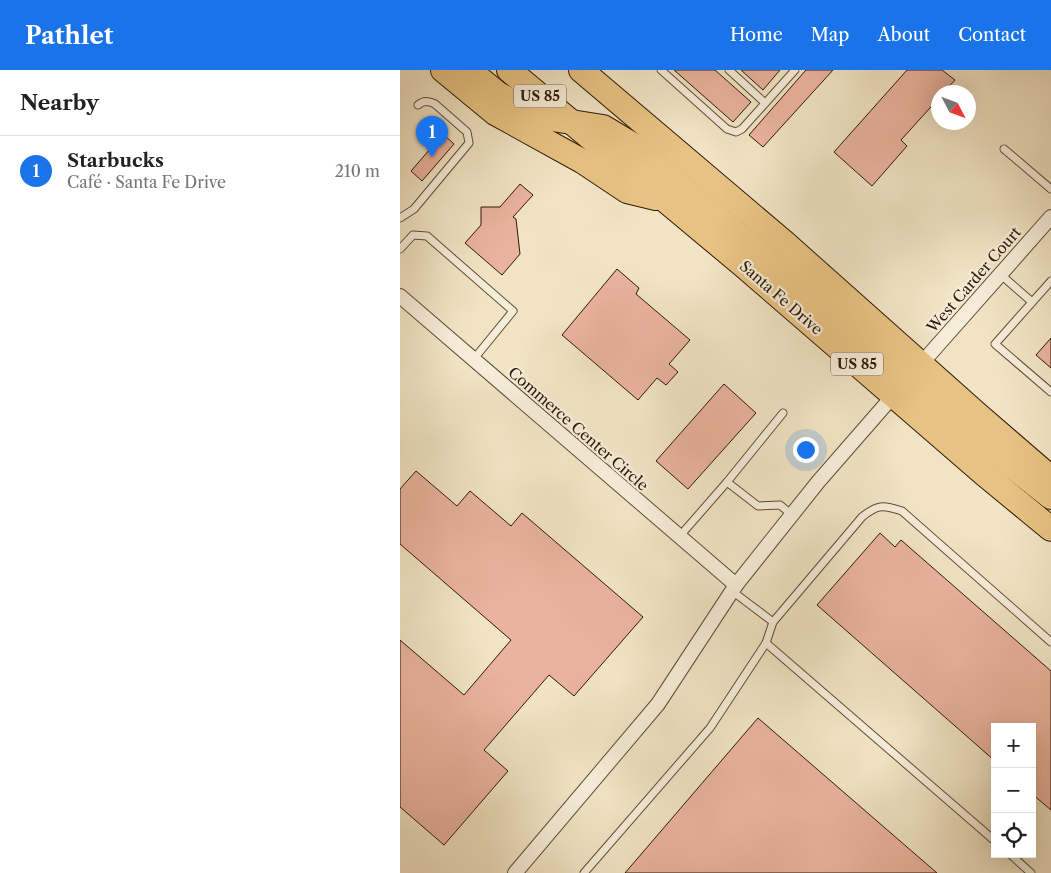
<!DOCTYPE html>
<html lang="en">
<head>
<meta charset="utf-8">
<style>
	body { margin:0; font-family:"Libre Caslon Text",serif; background:#f6f6f6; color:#222 }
	.controls { position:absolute; right:15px; bottom:15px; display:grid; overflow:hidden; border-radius:0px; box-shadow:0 5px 20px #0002 }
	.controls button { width:45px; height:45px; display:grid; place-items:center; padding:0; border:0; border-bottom:1px solid #e0e0e0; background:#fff; color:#222; font:25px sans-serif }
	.compass { position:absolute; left:531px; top:15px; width:45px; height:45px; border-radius:50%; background:#fff; box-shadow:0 5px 20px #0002; rotate:131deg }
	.you { position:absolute; left:405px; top:379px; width:18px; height:18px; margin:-12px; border:4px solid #fff; border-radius:50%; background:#1a73e8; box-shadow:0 0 0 8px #1a73e833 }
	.badge { display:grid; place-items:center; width:32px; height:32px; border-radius:50%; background:#1a73e8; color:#fff; font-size:16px; font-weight:700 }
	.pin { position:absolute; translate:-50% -41px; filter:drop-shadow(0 1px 2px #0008) }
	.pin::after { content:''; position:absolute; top:26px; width:18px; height:15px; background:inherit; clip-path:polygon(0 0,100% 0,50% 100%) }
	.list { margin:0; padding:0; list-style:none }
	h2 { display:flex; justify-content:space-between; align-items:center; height:65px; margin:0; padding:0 20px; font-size:21px }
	h2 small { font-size:16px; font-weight:400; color:#767676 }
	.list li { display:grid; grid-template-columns:32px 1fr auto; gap:15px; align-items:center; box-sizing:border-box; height:70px; padding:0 20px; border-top:1px solid #e0e0e0 }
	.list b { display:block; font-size:19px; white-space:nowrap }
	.list p { margin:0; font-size:16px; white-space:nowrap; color:#767676 }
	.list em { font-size:16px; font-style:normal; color:#767676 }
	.icon { flex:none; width:28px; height:28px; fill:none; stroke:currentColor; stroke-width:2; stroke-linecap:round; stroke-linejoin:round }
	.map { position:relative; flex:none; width:651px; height:803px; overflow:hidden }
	header { display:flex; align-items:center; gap:30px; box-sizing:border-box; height:70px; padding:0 25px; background:#1a73e8; color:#fff }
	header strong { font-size:24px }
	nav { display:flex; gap:28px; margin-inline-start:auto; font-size:18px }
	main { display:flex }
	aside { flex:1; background:#fff }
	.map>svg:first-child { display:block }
</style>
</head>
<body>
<header>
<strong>Pathlet</strong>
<nav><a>Home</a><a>Map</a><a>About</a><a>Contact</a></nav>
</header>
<main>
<aside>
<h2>Nearby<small></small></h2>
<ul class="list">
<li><span class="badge">1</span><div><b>Starbucks</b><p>Café · Santa Fe Drive</p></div><em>210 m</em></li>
</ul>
</aside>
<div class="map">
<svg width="651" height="803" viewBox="0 0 651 803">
	<rect width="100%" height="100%" fill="#f1e4c4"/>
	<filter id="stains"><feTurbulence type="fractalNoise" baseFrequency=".004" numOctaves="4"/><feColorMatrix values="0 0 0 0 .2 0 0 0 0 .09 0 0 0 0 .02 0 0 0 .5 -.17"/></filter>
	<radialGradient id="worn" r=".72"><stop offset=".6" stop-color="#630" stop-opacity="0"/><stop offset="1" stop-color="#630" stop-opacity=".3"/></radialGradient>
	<g fill="#eab39e" stroke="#2e1809">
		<path d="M274,0H315L351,32L333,52Z"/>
		<path d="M341,0H380L363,20Z"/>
		<path d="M406,0H433L363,77L349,65Z"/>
		<path d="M507,0H542L555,10L544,22H538V29L501,70L507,76L472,116L434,82Z"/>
		<path d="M43,64L54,74L22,111L11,101Z"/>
		<path d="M120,114L133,125L113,147L116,149L120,184L102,205L65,173L81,155V137H100Z"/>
		<path d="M217,199L239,218L236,224L290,270L269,294L278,302L266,315L257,308L238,330L162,265Z"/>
		<path d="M651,268V298L636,285Z"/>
		<path d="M324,314L356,343L288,419L256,391Z"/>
		<path d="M16,401L57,436L70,421L111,456L122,443L243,547L174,626L149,605L84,680L108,701L44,775L0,737V570L64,625L111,570L0,474V419Z"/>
		<path d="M480,463L495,477L501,470L651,601V740L632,724V657H595V691L417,535Z"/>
		<path d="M358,648L537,803H225Z"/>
	</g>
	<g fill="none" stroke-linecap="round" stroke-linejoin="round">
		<defs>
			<g id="service">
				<path d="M261,0L327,59L336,62L342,59L395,0"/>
				<path d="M329,0L365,33"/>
				<path d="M604,79L651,119"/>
				<path d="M0,148L14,139L69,73L67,62L35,34C28,31 24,30 18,35"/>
				<path d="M0,179L13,165L27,166L113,241L73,290"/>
				<path d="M600,204L632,232"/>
				<path d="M651,211L595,274L651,322"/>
				<path d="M327,412L383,343"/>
				<path d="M279,467L327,412L358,436L380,435L391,444"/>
				<path d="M332,521L373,552"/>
				<path d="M366,573L595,771"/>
				<path d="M610,784L631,803"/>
				<path d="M184,803L310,658L366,573L373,552L462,447C478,434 483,435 502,441L651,572"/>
			</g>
			<g id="minor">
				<path d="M0,226L336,515"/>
				<path d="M521,294L651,147"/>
				<path d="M115,803L258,634L336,515L418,412L493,326"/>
			</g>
			<g id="trunk">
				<path d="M43,0L95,43L182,91L227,121L256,128"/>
				<path d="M69,0L97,23L121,37L152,49L203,57L233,75L599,386L651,427"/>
				<path d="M109,0L344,196L583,403L651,459"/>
				<path d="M181,0L386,174L578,345L651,408"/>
			</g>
		</defs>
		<use href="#service" stroke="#5f4b38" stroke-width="9"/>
		<use href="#minor" stroke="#5f4b38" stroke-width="16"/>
		<use href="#trunk" stroke="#2e1809" stroke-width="26"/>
		<use href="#service" stroke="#f6edd9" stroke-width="7"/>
		<use href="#minor" stroke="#f6edd9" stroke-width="14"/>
		<use href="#trunk" stroke="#e8c282" stroke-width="24"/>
	</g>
	<g text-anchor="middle" stroke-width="4.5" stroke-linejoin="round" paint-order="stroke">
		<g fill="#f6edd9" stroke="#6a5847" stroke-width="1">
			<rect x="114" y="14.5" width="52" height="23" rx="4"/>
			<rect x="431" y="282.5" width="52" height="23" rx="4"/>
		</g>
		<g font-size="14" font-weight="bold" fill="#2e1809">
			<text x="140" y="31">US 85</text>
			<text x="457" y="299">US 85</text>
		</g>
		<g font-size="15" fill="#2e1809" stroke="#f6edd9">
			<text transform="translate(574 210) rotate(-49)" y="5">West Carder Court</text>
			<text transform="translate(381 228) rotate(41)" y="5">Santa Fe Drive</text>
			<text transform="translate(178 359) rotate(41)" y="5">Commerce Center Circle</text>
		</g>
	</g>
	<rect width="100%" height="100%" filter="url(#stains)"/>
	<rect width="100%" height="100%" fill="url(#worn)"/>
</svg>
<div class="controls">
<button>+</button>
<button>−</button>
<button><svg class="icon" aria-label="locate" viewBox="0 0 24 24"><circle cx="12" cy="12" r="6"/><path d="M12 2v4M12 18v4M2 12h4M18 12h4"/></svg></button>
</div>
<svg class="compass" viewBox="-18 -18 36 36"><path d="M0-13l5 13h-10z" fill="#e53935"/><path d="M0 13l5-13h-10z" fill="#767676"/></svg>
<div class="you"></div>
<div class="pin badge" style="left:32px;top:87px">1</div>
</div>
</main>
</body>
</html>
